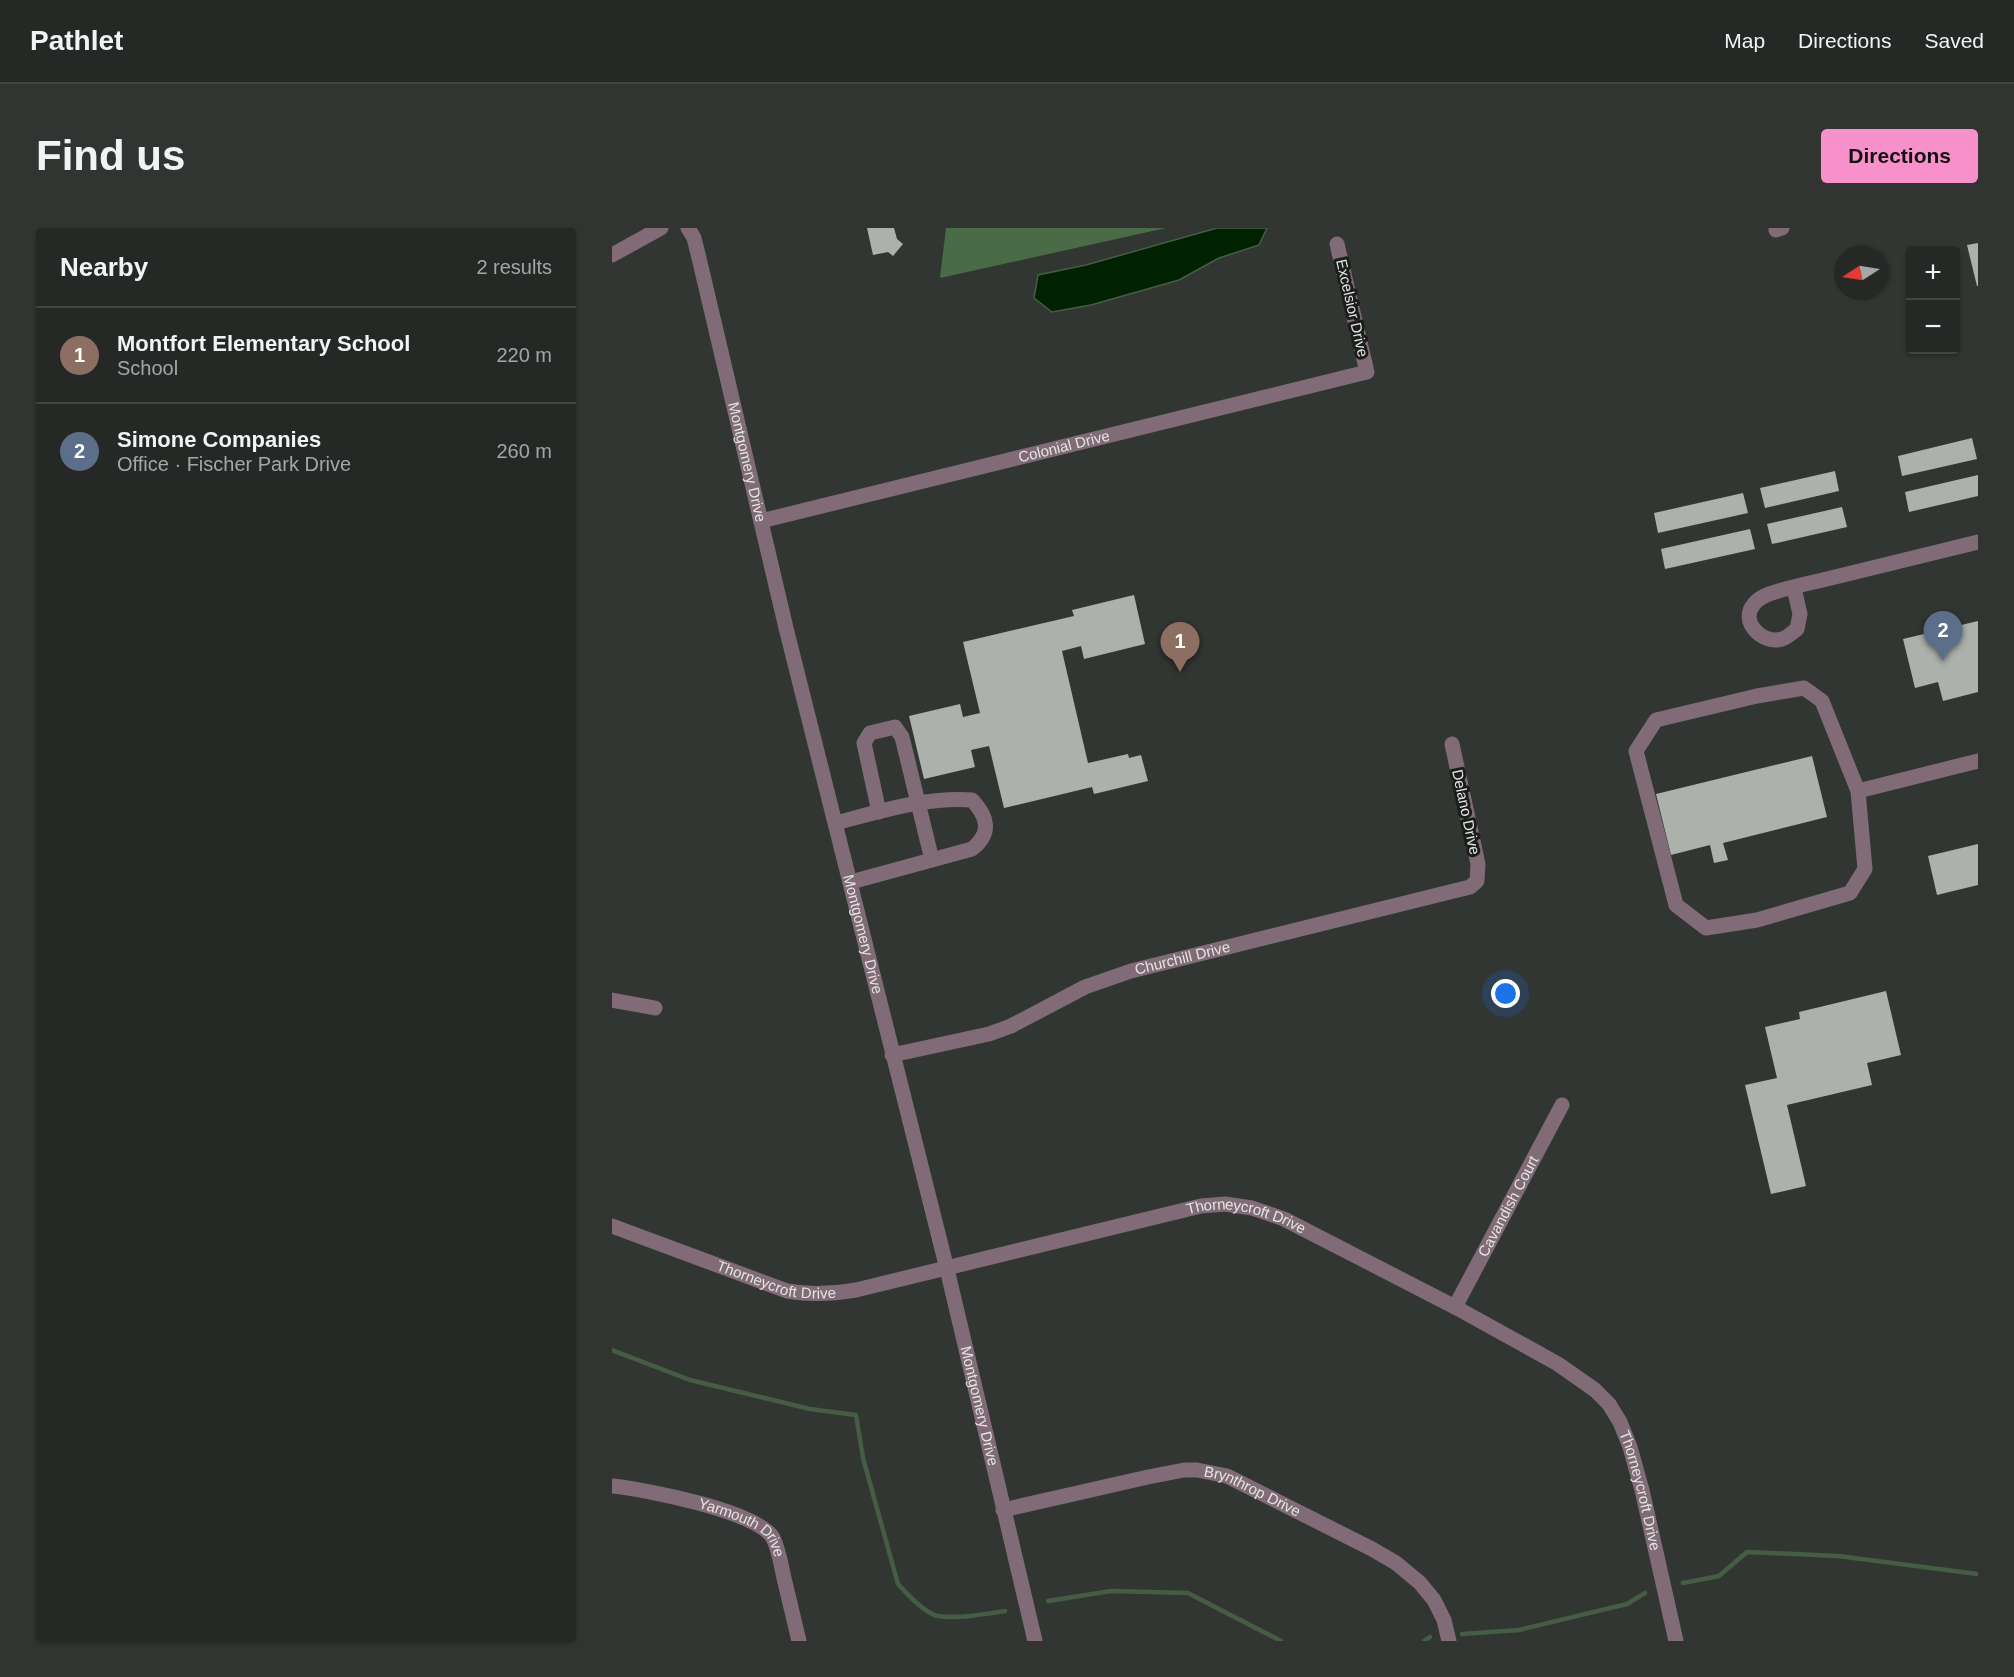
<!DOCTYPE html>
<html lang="en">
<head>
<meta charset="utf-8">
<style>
	body { margin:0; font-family:Helvetica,sans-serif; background:#323432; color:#f1f3f6 }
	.controls { position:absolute; right:18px; top:18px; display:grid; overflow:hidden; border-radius:6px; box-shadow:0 2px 4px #0004 }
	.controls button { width:54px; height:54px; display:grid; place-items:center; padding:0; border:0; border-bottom:2px solid #424443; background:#262826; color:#f1f3f6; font:30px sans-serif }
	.compass { position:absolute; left:1222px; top:18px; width:54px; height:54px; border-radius:50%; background:#262826; box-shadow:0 2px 4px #0004; rotate:258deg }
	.you { position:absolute; left:894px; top:766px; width:21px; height:21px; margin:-15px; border:4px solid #fff; border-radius:50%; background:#1a73e8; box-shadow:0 0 0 9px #1a73e833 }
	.badge { display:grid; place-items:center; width:39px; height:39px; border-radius:50%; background:#f890cb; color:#fff; font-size:20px; font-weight:700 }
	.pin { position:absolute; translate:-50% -50px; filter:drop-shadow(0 2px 3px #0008) }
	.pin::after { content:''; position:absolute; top:32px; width:21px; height:18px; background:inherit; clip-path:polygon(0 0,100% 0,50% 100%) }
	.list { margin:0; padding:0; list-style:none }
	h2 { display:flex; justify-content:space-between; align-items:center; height:78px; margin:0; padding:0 24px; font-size:26px }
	h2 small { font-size:20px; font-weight:400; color:#a4a6a7 }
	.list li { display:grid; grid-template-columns:39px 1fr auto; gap:18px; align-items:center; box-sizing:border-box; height:96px; padding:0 24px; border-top:2px solid #424443 }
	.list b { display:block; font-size:22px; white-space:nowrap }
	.list p { margin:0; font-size:20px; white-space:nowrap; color:#a4a6a7 }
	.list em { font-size:20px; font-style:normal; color:#a4a6a7 }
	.map { position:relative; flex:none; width:1366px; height:1413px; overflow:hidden; border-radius:6px }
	header { display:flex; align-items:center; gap:36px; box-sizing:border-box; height:84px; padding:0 30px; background:#262826; border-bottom:2px solid #424443 }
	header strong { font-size:28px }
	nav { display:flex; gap:33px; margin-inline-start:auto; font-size:21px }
	.intro { display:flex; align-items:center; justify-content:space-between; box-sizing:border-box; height:144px; padding:0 36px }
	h1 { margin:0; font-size:42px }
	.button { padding:15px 27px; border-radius:6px; background:#f890cb; color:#111; font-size:21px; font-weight:700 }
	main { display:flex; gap:36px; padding:0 36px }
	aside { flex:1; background:#262826; border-radius:6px; box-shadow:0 2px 4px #0004 }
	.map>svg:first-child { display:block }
</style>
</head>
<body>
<header>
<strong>Pathlet</strong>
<nav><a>Map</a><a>Directions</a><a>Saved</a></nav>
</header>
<div class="intro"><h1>Find us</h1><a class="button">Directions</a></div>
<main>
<aside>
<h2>Nearby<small>2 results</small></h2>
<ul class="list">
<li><span class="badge" style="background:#8d6e63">1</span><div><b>Montfort Elementary School</b><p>School</p></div><em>220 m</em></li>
<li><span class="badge" style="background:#5c6f8a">2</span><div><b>Simone Companies</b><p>Office · Fischer Park Drive</p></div><em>260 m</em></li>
</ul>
</aside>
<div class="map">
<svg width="1366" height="1413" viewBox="0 0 1366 1413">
	<rect width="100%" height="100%" fill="#323632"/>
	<path fill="#496c46" d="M334,0H554L328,50Z"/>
	<path fill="#012201" stroke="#455d45" stroke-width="1.5" d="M605,0H655L647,17L607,30L567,52L479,77L440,84L422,70L426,47L474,37Z"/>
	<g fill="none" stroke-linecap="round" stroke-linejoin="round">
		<g stroke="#455d45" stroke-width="4.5">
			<path d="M0,1122L78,1152L198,1181L244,1187L251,1230L286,1356C294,1365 314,1386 326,1388C346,1391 373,1386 393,1383"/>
			<path d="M1071,1355L1107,1348L1135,1324L1226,1328L1366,1346"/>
			<path d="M436,1373L499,1363L576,1365L669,1413"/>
			<path d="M850,1406L907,1402L1015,1376L1033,1365"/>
			<path d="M812,1413L818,1409"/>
		</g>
	</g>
	<g fill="#acb1ab">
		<path d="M255,0H282L285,11L291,16L281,28L276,24L261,27Z"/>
		<path d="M1366,15V58H1365L1355,17Z"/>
		<path d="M1360,210L1365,231L1290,248L1286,228Z"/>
		<path d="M1223,243L1227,263L1153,280L1148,260Z"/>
		<path d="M1366,247V268L1297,284L1293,264Z"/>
		<path d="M1131,265L1136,285L1046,305L1042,285Z"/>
		<path d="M1230,279L1235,299L1160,316L1155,296Z"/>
		<path d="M1138,301L1143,321L1053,341L1049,321Z"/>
		<path d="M522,367L533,416L472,431L469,418L450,423L476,535L516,526L517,530L529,527L536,553L482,566L480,559L392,580L377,518L359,522L363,539L312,551L297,488L348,476L351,489L368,485L351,414L462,388L460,382Z"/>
		<path d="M1366,393V464L1331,473L1326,454L1303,460L1291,411Z"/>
		<path d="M1200,528L1215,589L1111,615L1116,632L1102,635L1098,617L1059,627L1044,566Z"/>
		<path d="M1366,616V657L1325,667L1316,628Z"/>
		<path d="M1274,763L1289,827L1255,835L1260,857L1175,877L1194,958L1159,966L1133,857L1165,850L1153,799L1188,791L1187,784Z"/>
	</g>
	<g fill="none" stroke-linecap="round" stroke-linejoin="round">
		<g stroke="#816b76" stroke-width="15">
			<path id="s1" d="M76,0L82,10L87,30L174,400L335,1041L423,1413"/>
			<path d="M1164,2L1170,0"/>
			<path d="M0,27L49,0"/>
			<path id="s2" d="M149,293L755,144L725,16"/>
			<path d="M1182,360L1188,386L1185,401C1181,404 1175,410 1170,411C1150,417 1127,393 1142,376C1145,372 1152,368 1157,366C1177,359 1199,355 1219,350C1268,338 1317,326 1366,314"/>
			<path d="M1192,460L1210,473L1246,563L1253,641L1238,665L1145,692L1094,700L1064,677L1024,523L1044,492L1145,468Z"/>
			<path d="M1246,563L1366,533"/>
			<path d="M267,584L252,515L258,505L283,499L290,509L320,632"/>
			<path d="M224,595C269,583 313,569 360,572C376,589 380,605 360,621L239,654"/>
			<path d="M0,772L43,780"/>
			<path id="s3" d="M280,827L377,806L399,798L473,759L519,743L858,659L865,653L866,636L840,516"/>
			<path id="s4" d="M0,998L175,1063C199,1067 220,1066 244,1062L589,978L613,976L640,980L672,991L843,1079L946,1136L983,1162L997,1176L1008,1194L1018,1219L1030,1262L1064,1413"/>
			<path id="s5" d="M843,1079L950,877"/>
			<path id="s6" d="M0,1258C31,1261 146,1283 161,1310C167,1322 169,1337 172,1350C177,1371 182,1392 187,1413"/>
			<path id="s7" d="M391,1282L536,1249L572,1242H585L615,1248L760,1321L784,1335L808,1355L822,1372L832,1392L837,1413"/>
		</g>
	</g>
	<g text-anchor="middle" stroke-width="6" stroke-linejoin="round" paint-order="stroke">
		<g font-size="15" fill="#e3e6e3" stroke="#1b1d1b">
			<text transform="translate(740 80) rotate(77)" y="5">Excelsior Drive</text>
			<text dy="5" stroke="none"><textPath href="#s2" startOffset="312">Colonial Drive</textPath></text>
			<text dy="5" stroke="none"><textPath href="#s1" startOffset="242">Montgomery Drive</textPath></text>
			<text transform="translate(854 584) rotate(78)" y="5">Delano Drive</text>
			<text dy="5" stroke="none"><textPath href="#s1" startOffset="728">Montgomery Drive</textPath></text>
			<text dy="5" stroke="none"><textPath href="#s3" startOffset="308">Churchill Drive</textPath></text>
			<text dy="5" stroke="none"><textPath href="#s5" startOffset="114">Cavandish Court</textPath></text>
			<text dy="5" stroke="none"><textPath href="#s4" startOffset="658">Thorneycroft Drive</textPath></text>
			<text dy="5" stroke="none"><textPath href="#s4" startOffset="174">Thorneycroft Drive</textPath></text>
			<text dy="5" stroke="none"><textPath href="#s1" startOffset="1214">Montgomery Drive</textPath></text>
			<text dy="5" stroke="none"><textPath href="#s4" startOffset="1164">Thorneycroft Drive</textPath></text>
			<text dy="5" stroke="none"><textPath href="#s7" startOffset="258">Brynthrop Drive</textPath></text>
			<text dy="5" stroke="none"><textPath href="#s6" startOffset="140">Yarmouth Drive</textPath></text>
		</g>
	</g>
</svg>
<div class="controls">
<button>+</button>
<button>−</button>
</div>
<svg class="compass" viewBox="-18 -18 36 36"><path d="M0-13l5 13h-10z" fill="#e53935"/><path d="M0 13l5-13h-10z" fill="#a4a6a7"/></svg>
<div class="you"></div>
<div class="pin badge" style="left:568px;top:444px;background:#8d6e63">1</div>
<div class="pin badge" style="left:1331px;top:433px;background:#5c6f8a">2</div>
</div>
</main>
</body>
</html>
